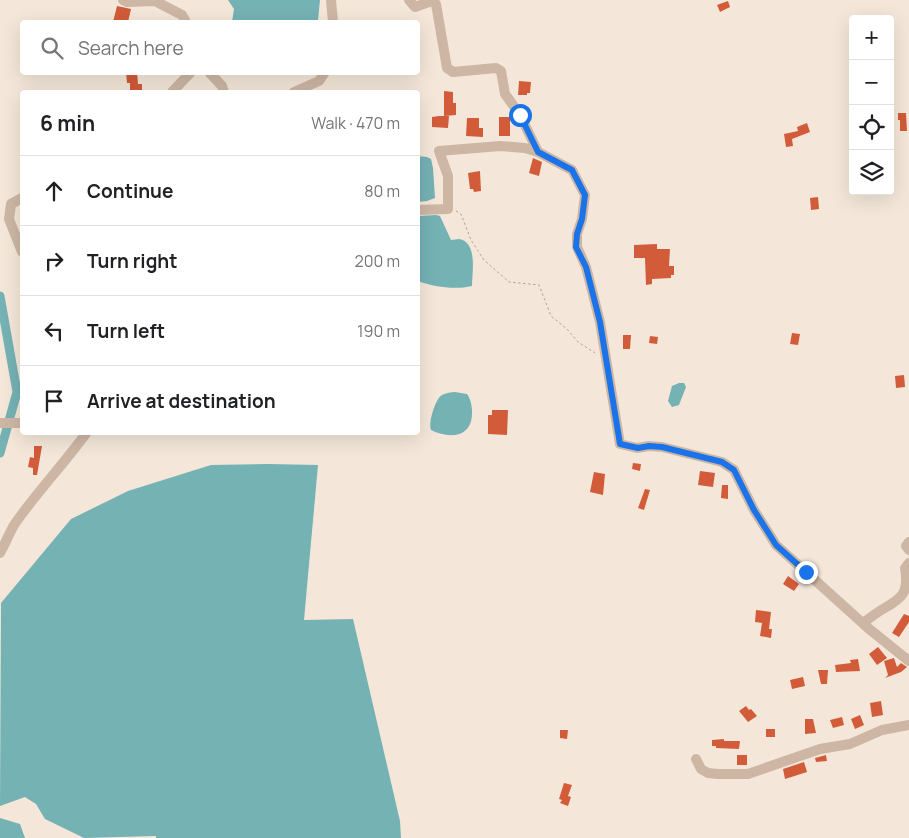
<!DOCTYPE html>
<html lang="en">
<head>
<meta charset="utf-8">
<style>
	body { margin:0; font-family:Manrope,sans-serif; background:#f2f2f2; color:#202124 }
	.controls { position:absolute; right:15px; top:15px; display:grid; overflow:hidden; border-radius:5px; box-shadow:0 5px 20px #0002 }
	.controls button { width:45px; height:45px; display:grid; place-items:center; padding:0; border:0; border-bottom:1px solid #e0e0e0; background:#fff; color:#202124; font:25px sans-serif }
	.stop { position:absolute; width:15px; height:15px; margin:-11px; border:4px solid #1a73e8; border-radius:50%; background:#fff }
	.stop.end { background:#1a73e8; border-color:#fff; box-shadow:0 1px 5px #0008 }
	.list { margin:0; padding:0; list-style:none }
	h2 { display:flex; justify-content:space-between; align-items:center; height:65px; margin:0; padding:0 20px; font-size:21px }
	h2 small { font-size:16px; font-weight:400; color:#757577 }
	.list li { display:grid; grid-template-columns:32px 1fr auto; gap:15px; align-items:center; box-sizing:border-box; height:70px; padding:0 20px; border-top:1px solid #e0e0e0 }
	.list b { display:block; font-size:19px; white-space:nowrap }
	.list em { font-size:16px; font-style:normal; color:#757577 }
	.icon { flex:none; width:28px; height:28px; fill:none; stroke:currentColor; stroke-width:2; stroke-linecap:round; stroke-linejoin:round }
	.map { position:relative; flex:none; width:909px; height:838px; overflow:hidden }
	.search { position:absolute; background:#fff; box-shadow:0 5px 20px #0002; left:20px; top:20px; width:400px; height:55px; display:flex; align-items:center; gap:12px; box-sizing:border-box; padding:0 18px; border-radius:5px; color:#757577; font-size:19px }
	.panel { position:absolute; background:#fff; box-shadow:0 5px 20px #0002; left:20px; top:90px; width:400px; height:345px; border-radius:5px }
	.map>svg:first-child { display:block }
</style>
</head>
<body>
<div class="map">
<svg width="909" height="838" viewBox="0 0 909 838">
	<rect width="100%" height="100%" fill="#f4e7d9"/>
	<g fill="#75b2b4">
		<path d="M228,0H320L318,20L317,22H232L234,9Z"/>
		<path d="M418,156L427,157L431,159L433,168L435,198L427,201L418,202Z"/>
		<path d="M436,215L440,216L451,240C454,240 457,239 459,239C478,242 472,273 472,286C455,290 434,287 418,281V216Z"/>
		<path d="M679,383H684L686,387L679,405L672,407L668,401L672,386Z"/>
		<path d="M455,392L467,394C471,400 472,406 472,413C472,438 449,439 431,430C428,423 435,399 442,395C446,393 451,392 455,392Z"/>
		<path d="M268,464L318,465L304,620L353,619L400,821L401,838H156V836L84,838L45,819L36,804L25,797L0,806L1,603L71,519L128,491L211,465Z"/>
		<path d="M0,818L20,824L25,838H0Z"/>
	</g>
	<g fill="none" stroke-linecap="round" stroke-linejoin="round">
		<path stroke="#75b2b4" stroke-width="9" d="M0,296L17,392L0,453"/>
	</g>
	<g fill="#d25b39">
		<path d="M728,1L730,7L720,12L717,5Z"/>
		<path d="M117,6L131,9L128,22H113Z"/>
		<path d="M126,72H137L138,84H142V92H130V83H127Z"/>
		<path d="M519,81L531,82L530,93H527V95H518Z"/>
		<path d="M444,91L453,92V103H456V115L444,116Z"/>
		<path d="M898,113H906L907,131H900V120H898Z"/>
		<path d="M439,116H449L448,128L432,127V117Z"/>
		<rect x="499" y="117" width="11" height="19"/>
		<path d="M467,118H479V128H483V137L466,136Z"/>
		<path d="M807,123L810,132L792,139L793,146L786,147L784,134L798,131L797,127Z"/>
		<path d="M533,158L542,162L539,176L529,173Z"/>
		<path d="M480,171L481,191L474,192L473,189H470L468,173Z"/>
		<path d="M818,197L819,209L811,210L810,198Z"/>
		<path d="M657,244V249H670L669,266H674V275H671V278L652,279V284L646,285L645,258H634V245Z"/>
		<path d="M792,333L800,334L798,345L790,344Z"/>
		<path d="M623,335H631L630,349H623Z"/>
		<path d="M650,336L658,337L657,344L649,343Z"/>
		<path d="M904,375L905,387L896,388L895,376Z"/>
		<path d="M492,410H508L507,435L488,434V415H492Z"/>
		<path d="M34,446H42L37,475H33V468L28,467L30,457L34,458Z"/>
		<path d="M633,463L641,464L640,471L632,469Z"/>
		<path d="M700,471L715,473L713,487L698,485Z"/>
		<path d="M594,472L605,474L603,495L590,492Z"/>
		<path d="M722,485H728V499L721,498Z"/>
		<path d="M645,489L650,490L644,510L638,508Z"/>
		<path d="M788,576L799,584L794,591L783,584Z"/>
		<path d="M756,610L771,612L769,629H772L771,638L760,636L762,623L755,622Z"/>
		<path d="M904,614L909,616V622L899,637L892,633Z"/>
		<path d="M878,647L887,658L877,665L869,654Z"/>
		<path d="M894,658L897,667L901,663L907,667L901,672L885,678L888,675L884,661Z"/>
		<path d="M858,659L860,671L836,672L835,665L851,663L850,660Z"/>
		<path d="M818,670H828L827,684H821Z"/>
		<path d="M803,677L805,686L792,689L790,680Z"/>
		<path d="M881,701L883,715L872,717L870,703Z"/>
		<path d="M746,706L749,710L751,709L757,716L748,722L739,711Z"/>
		<path d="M860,715L864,725L855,729L851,719Z"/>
		<path d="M842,717L844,725L833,728L830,720Z"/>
		<path d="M805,719H813L816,733L805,734Z"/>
		<rect x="766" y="729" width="9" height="8"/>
		<path d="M560,730H568L567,739L560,738Z"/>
		<path d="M724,739V741H740L739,749L716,748V746H712V740Z"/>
		<rect x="737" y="755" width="10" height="10"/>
		<path d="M826,755L827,761L816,762L815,758Z"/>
		<path d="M804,762L807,772L785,779L783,769Z"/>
		<path d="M564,783L572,785L568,796L571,797L568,806L560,803L562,800L559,799Z"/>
	</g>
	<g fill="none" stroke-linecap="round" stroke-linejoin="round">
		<path stroke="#b9a08e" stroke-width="1" stroke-dasharray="2.5 2.5" stroke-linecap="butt" d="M456,211L461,214L471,240L484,260L509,282L539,285L551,316L567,329L578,342L595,353"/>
		<g stroke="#cdb6a4" stroke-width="10">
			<path d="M123,0L127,2L155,1L182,15L186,22"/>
			<path d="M331,0L333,22"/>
			<path d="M409,0L415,7L432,1L436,4L447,68L453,72L496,68L501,71L505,94L520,115L538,152"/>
			<path d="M209,72L222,86L224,92"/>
			<path d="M172,92L191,72"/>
			<path d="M294,92L319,81L325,72"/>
			<path d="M22,198L11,204L9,219L22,252"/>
			<path d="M418,210L448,209V176L439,151L500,146L525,148L538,152L572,170L585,195L582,219L577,234V247L586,267L600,322L620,444L637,448L649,446L662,447L722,462L734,470L754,510L776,545L868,628L909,661"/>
			<path d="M0,423H22"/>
			<path d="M909,542L906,546L909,550"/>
			<path d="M0,553C5,544 9,534 14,525C36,493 64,464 87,432"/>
			<path d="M863,623C870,618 876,613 883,609C903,598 909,592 905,568L909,563"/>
			<path d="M696,759L701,769L708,773L718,774H748L820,749L850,744L882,730L909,725"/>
		</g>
	</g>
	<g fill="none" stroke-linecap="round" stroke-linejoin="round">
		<path stroke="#1a73e8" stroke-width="6" d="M520,115L538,152L572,170L585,195L582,219L577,234L576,247L586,267L600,322L620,444L638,448L649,446L662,447L722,462L734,470L754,510L776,545L806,572"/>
	</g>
</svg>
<div class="controls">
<button>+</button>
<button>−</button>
<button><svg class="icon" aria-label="locate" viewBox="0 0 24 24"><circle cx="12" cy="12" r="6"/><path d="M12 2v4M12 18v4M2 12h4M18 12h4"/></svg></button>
<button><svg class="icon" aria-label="layers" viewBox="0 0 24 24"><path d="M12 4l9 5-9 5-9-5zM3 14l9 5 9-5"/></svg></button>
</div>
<div class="stop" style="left:520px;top:115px"></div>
<div class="stop end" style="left:806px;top:572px"></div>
<div class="search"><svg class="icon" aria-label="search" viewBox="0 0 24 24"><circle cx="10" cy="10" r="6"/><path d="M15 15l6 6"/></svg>Search here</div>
<section class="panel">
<h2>6 min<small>Walk · 470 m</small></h2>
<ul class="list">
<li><svg class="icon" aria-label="ahead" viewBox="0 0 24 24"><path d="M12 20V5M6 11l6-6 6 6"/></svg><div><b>Continue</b></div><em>80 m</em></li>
<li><svg class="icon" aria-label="right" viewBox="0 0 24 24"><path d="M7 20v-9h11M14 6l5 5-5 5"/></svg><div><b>Turn right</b></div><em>200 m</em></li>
<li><svg class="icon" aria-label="left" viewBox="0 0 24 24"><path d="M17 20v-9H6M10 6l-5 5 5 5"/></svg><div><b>Turn left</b></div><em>190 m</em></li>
<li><svg class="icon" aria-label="arrive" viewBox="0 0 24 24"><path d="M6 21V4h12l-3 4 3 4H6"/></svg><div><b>Arrive at destination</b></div></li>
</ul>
</section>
</div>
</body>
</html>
